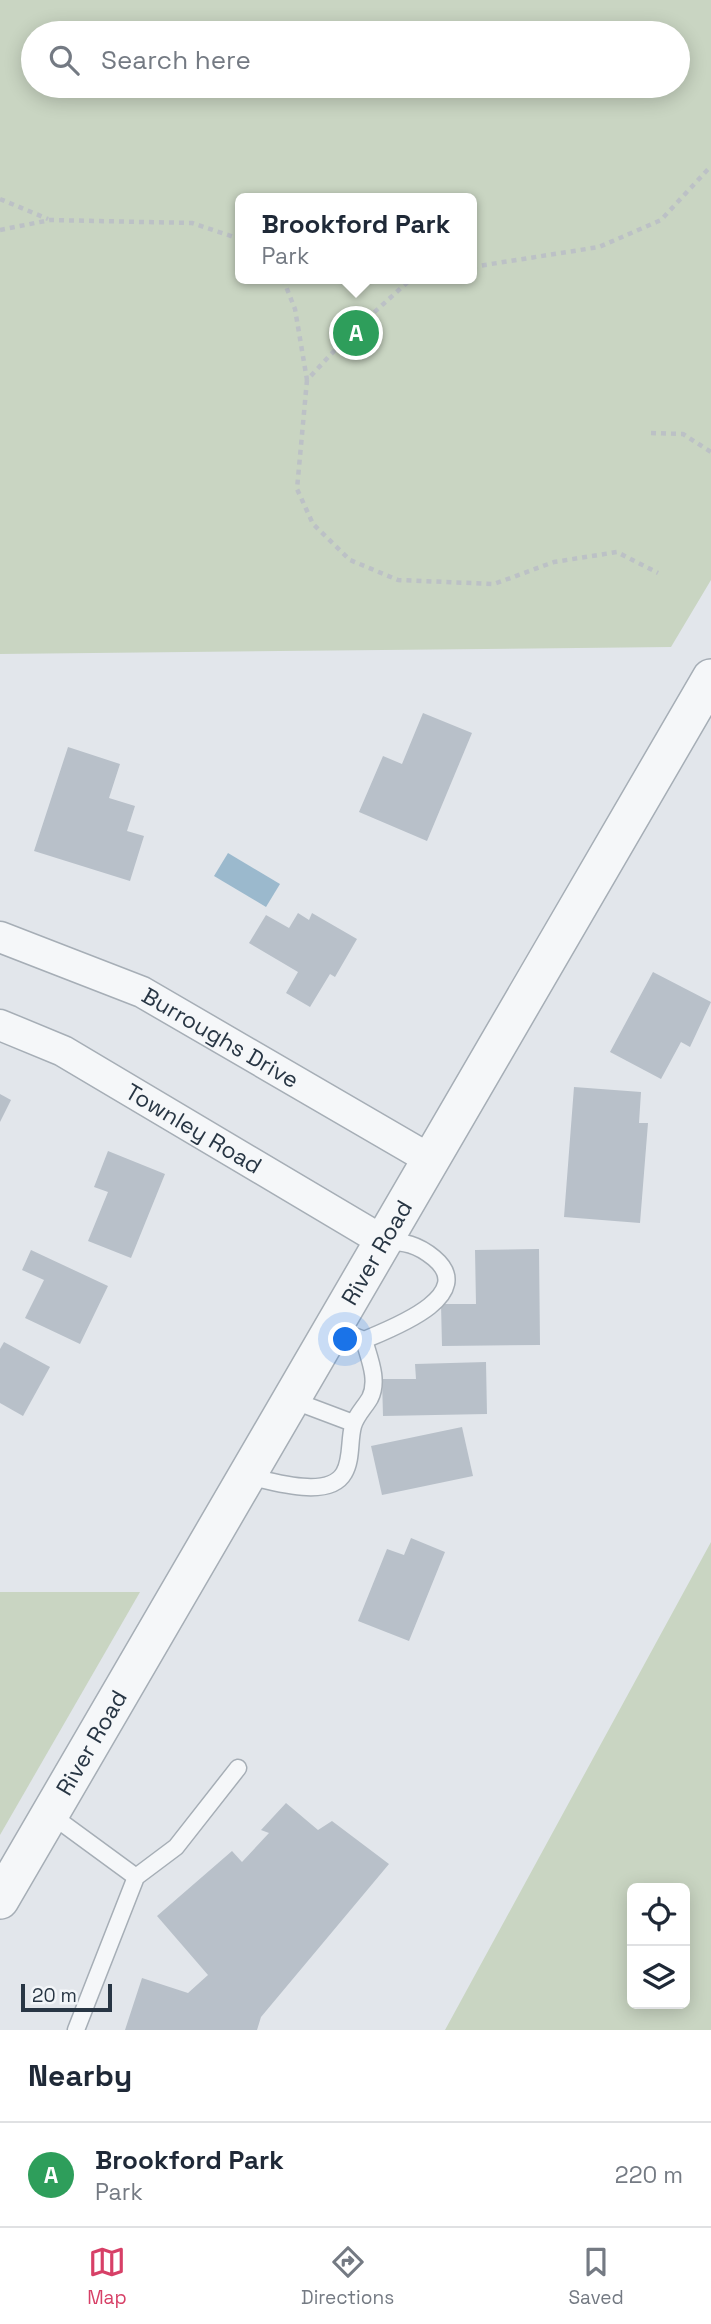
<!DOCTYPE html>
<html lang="en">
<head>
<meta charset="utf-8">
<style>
	body { margin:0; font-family:"Space Grotesk",sans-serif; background:#f6f6f7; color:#1f2937 }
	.controls { position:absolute; right:21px; bottom:21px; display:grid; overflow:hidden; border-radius:10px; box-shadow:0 4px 18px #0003 }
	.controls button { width:63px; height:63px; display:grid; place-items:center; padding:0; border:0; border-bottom:2px solid #e0e1e3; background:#fff; color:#1f2937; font:35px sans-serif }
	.scale { position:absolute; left:21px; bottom:18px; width:91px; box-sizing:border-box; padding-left:7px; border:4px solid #283644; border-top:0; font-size:19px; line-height:24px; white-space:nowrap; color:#283644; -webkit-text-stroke:5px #f2f5f8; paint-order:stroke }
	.you { position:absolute; left:346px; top:1340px; width:24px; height:24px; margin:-18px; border:5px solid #fff; border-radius:50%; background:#1a73e8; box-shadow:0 0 0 10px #1a73e833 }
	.badge { display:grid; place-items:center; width:46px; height:46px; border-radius:50%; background:#d74067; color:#fff; font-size:23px; font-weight:700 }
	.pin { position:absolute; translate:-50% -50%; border:4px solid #fff; box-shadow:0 2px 7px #0006 }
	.popup { position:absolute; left:235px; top:193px; width:242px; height:91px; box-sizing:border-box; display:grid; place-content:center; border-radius:10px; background:#fff; filter:drop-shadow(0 2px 5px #0005); font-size:23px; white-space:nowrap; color:#747a83 }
	.popup b { font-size:26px; color:#1f2937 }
	.popup::after { content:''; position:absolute; left:50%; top:100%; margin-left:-14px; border:14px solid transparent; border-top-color:#fff }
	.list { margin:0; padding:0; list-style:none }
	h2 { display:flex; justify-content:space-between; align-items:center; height:91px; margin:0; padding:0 28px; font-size:30px }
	h2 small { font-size:23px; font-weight:400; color:#747a83 }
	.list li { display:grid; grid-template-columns:46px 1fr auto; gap:21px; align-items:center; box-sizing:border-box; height:105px; padding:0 28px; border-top:2px solid #e0e1e3 }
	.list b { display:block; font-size:26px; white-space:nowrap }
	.list p { margin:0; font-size:23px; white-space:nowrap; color:#747a83 }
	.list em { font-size:23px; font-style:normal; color:#747a83 }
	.icon { flex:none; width:38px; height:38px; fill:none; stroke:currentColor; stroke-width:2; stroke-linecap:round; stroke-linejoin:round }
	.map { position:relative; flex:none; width:711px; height:2030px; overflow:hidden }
	.search { position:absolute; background:#fff; box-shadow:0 4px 18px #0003; left:21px; right:21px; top:21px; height:77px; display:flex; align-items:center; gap:18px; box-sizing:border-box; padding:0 24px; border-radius:38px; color:#747a83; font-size:26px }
	.sheet { height:196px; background:#fff }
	nav { display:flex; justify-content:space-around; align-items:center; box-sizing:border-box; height:98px; border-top:2px solid #e0e1e3; background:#fff; font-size:19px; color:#747a83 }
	nav a { display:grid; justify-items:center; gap:4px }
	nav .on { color:#d74067 }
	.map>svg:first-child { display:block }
</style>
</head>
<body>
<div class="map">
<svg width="711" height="2030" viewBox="0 0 711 2030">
	<rect width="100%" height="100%" fill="#e2e6eb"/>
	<g fill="#c9d5c2" fill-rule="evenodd">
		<path d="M0,0H711V580L671,647L0,654ZM33,33H678V86H33ZM240,198H472V279H240Z"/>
		<path d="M711,1542V2030H445ZM632,1888H685V2004H632Z"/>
		<path d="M0,1592H140L0,1835Z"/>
	</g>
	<path fill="#9bb9cd" d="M228,853L280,884L266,907L214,876Z"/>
	<g fill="#b8c0c9">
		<path d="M423,713L472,733L427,841L359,812L383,756L402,764Z"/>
		<path d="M68,747L120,764L109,798L135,806L127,831L144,836L130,881L34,851Z"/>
		<path d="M298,913L309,920L312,913L357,939L335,977L330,974L310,1007L286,993L298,972L249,943L266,915L289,928Z"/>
		<path d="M653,972L711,1002L690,1047L681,1042L661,1079L610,1052Z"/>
		<path d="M574,1087L641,1092L639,1123H648L640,1223L564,1217Z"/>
		<path d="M0,1094L11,1100L0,1122Z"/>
		<path d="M108,1151L165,1174L131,1258L88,1241L108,1192L94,1187Z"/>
		<path d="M539,1249L540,1345L442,1346L441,1304H476L475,1250Z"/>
		<path d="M31,1250L108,1286L80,1344L25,1318L44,1280L22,1270Z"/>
		<path d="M4,1342L50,1367L23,1416L0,1403V1349Z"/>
		<path d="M486,1362L487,1414L383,1416L382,1379H416L415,1364Z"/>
		<path d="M462,1427L473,1476L382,1495L371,1446Z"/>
		<path d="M411,1538L445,1552L409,1641L358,1621L387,1549L404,1555Z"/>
		<path d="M286,1803L318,1830L332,1821L389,1864L261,2017L257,2030H125L142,1978L188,1993L208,1975L157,1916L232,1851L242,1862L269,1833L261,1830Z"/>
	</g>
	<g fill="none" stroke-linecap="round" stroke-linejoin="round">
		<defs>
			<g id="service">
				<path d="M334,1328L364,1340C390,1329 479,1296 434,1258C417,1244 405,1242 383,1241"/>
				<path d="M292,1400L353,1423"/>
				<path d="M247,1476C271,1481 329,1500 344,1473C352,1460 349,1440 353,1426C356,1415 365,1407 370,1398C379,1380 369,1358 364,1340"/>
				<path d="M50,1814L136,1877"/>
				<path d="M76,2030L136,1877L176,1847L238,1768"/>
			</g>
			<g id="minor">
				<path id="s1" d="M0,937L142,992L431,1160"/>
				<path id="s2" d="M0,1025L63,1051L383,1241"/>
			</g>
			<g id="tertiary">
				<path id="s3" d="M0,1900L711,678"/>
			</g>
		</defs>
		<use href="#service" stroke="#a6aeb6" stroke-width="19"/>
		<use href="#minor" stroke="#a6aeb6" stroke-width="33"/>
		<use href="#tertiary" stroke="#a6aeb6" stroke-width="40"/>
		<g stroke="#bcc1c6" stroke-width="4.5" stroke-dasharray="5 5" stroke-linecap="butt">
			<path d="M0,199L48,219"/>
			<path d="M0,230L50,220L192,223L240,239"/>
			<path d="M472,267L599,247L661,220L711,166"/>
			<path d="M283,279L295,309L307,380L348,336L411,279"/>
			<path d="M307,380L297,489L313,524L350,560L398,580L494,584L554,562L617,552L658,573"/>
			<path d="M651,433L683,434L711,452"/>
		</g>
		<use href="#service" stroke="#f5f7f9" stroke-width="16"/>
		<use href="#minor" stroke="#f5f7f9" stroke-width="30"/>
		<use href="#tertiary" stroke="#f5f7f9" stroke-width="37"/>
	</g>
	<g text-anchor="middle" stroke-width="7" stroke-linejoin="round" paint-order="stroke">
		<g font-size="23" fill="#283644" stroke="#f2f5f8">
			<text dy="8" stroke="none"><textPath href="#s1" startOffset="243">Burroughs Drive</textPath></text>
			<text dy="8" stroke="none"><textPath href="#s2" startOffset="220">Townley Road</textPath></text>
			<text dy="8" stroke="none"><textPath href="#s3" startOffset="749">River Road</textPath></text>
			<text dy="8" stroke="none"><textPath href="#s3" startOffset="182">River Road</textPath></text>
		</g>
	</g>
</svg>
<div class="controls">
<button><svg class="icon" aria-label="locate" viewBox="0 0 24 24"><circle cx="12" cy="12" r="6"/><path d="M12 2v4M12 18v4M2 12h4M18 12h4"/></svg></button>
<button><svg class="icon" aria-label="layers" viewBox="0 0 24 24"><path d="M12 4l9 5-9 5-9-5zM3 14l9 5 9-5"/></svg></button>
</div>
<div class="scale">20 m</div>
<div class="you"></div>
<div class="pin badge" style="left:356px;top:333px;background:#2e9e5b">A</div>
<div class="popup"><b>Brookford Park</b>Park</div>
<div class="search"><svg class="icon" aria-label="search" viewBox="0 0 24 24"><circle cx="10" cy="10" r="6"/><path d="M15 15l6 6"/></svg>Search here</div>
</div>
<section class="sheet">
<h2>Nearby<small></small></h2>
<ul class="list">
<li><span class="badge" style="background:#2e9e5b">A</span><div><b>Brookford Park</b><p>Park</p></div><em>220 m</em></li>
</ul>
</section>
<nav>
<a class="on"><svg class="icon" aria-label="map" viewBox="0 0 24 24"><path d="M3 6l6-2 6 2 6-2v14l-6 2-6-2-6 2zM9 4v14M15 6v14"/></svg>Map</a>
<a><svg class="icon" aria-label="directions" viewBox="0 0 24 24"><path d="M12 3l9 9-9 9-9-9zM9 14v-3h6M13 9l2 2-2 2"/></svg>Directions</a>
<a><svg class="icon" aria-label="saved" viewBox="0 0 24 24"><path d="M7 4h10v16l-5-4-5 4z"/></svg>Saved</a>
</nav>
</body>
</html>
